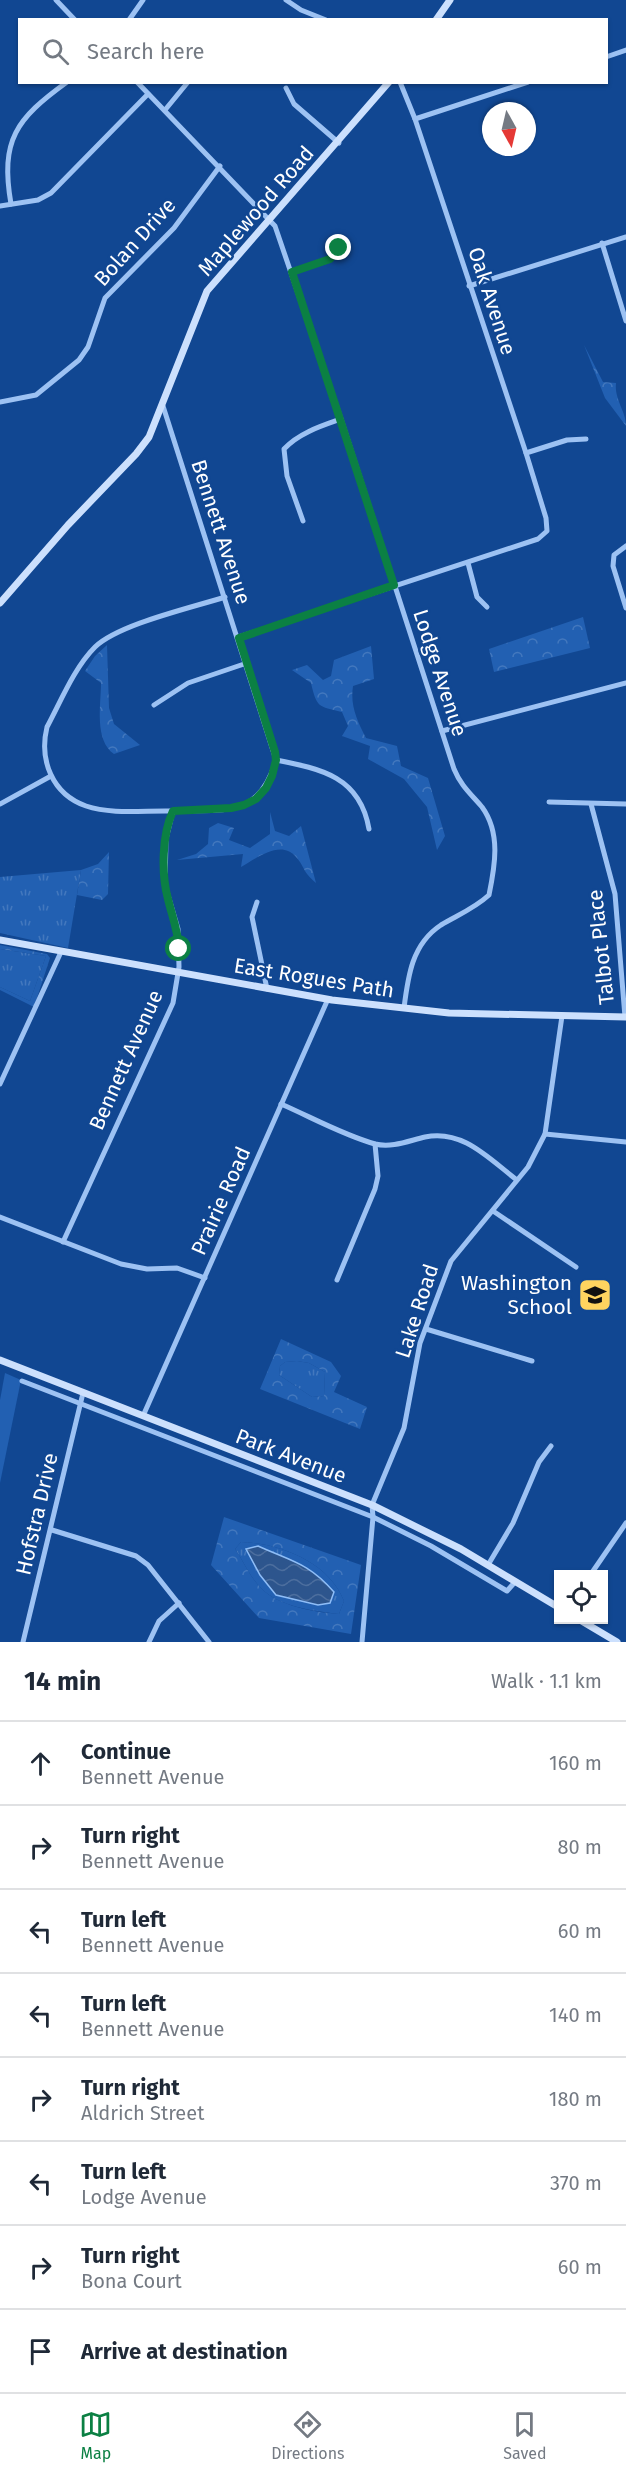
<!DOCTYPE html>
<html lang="en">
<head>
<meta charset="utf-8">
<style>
	body { margin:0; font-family:"Fira Sans",sans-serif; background:#f2f2f3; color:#1f2937 }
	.controls { position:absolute; right:18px; bottom:18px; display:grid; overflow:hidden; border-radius:0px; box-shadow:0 2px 4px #0004 }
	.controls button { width:54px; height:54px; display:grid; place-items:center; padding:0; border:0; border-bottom:2px solid #e0e1e3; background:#fff; color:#1f2937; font:30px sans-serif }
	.compass { position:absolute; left:482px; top:102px; width:54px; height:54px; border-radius:50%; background:#fff; box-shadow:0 2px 4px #0004; rotate:172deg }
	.stop { position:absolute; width:18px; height:18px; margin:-14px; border:4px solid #0b8043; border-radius:50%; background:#fff }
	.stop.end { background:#0b8043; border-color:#fff; box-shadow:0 2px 6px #0008 }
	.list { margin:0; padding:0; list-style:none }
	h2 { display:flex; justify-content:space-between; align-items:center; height:78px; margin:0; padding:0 24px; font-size:26px }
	h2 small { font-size:20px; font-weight:400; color:#747a83 }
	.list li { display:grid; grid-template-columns:39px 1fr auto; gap:18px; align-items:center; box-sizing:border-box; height:84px; padding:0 24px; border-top:2px solid #e0e1e3 }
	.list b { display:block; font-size:22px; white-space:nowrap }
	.list p { margin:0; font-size:20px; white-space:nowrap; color:#747a83 }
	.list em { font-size:20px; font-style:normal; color:#747a83 }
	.icon { flex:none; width:33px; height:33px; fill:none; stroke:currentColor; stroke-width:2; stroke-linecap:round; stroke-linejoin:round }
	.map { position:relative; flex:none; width:626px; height:1642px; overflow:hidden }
	.search { position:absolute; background:#fff; box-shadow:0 2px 4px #0004; left:18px; right:18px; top:18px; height:66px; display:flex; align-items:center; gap:15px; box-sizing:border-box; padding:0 21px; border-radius:0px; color:#747a83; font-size:22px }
	.sheet { height:750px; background:#fff }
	nav { display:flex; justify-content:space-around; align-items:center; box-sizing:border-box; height:84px; border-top:2px solid #e0e1e3; background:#fff; font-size:16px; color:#747a83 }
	nav a { display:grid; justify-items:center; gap:3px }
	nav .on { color:#0b8043 }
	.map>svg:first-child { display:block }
</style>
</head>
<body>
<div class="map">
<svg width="626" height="1642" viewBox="0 0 626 1642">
	<defs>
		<pattern id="grass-tufts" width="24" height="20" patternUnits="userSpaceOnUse" patternTransform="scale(1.5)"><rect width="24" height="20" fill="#2260b2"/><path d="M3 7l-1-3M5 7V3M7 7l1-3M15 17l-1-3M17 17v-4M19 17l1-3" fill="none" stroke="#4378be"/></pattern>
		<pattern id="forest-crowns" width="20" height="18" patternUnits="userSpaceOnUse" patternTransform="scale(1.5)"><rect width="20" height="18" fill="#2260b2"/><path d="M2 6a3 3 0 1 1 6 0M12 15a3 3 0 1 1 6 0" fill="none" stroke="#4378be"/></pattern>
		<pattern id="water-waves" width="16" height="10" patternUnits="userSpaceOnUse" patternTransform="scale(1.5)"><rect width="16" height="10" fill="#2d558d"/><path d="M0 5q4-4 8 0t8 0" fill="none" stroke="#4c6e9e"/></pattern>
	</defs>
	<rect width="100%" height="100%" fill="#114792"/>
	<g fill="url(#grass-tufts)">
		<path d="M81,870L68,948L0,933V877Z"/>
		<path d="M0,949L46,956L30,1001L0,987Z"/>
		<path d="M297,1361L309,1363L325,1372L324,1396L312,1397L279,1375L280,1366L285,1362Z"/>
		<path d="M241,1542C280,1543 329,1562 344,1601L339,1614C314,1611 279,1607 261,1588C250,1577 244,1562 235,1549Z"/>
	</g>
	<g fill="url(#forest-crowns)" fill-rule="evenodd">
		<path d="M584,345L603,382L616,383C614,399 626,411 626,426L605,398Z"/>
		<path d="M583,617L590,648L494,672L489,649Z"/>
		<path d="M107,645L109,708L114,724L140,745L114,754C94,740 101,705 101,683L85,671L95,656Z"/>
		<path d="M371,646L374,679L353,686C350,706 357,720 366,738L397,746L401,766L428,778L445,836L437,850L427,807L404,779L368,759L370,746L342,736L348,726L342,712C318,706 317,708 311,683L292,670L307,665L323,680L331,676L334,660Z"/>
		<path d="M270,812L275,831L289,836L301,826L316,883C302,871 305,867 296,857C281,839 257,858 241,867L243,854L177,860L196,854L208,844L209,828L218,823L234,828L229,840L250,848L270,834Z"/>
		<path d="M109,852L108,894L102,900L77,895L81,870L98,864Z"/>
		<path d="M0,945L47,954L50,958L34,1007L0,990V987L30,1001L46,956L0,949Z"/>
		<path d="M281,1339L331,1362L341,1376L334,1392L367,1407L360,1429L260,1389ZM297,1361L309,1363L325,1372L324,1396L312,1397L279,1375L280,1366L285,1362Z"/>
		<path d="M224,1517L361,1565L351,1634L259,1618L211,1565ZM241,1542C280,1543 329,1562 344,1601L339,1614C314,1612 278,1606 261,1588C250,1577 244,1562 235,1549Z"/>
	</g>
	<path fill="#2260b2" d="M5,1373L21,1380L0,1483V1400Z"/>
	<path fill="url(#water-waves)" stroke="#8ebdf7" stroke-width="1.5" d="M258,1546C291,1561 309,1563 334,1592L330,1603L318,1605L276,1595L260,1575L246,1549Z"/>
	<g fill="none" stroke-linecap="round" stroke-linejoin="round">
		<g stroke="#9dc2f3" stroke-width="5">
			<path d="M56,0L75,20"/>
			<path d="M286,0L301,10L326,20"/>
			<path d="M129,20L143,0"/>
			<path d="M606,57L626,50"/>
			<path d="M137,82L275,226L341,419L454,769C461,786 471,794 482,807C501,833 495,866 489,895C475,908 458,915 441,925C412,944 408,976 404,1008"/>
			<path d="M286,88L294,104L339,143"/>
			<path d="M165,110L188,82"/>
			<path d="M415,119L528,82"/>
			<path d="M11,204C0,140 16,119 67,82"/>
			<path d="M0,206L38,200L51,193L148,94"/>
			<path d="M602,243L626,321"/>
			<path d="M292,272L329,259L339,248"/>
			<path d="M469,286L626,237"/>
			<path d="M0,402L36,395L79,360L88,347L105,298L174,228L220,166"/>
			<path d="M526,453L567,440L586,439"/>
			<path d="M303,521L287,476L284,449C299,433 321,426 341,419"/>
			<path d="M626,546L614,555L613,566L626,608"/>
			<path d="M468,563L477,597L487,607"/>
			<path d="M239,637L538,539L547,531L546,518L526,453L415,119L400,82"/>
			<path d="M154,705L188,683L247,663"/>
			<path d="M442,731L626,683"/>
			<path d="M276,760C322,769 360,777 369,829"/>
			<path d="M549,802L626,804"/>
			<path d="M0,804L51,776"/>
			<path d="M591,804L615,894L625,1017"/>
			<path d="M173,811C146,810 112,815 86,806C52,794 39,760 47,727C61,701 74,668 95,647C119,624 191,608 225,597"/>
			<path d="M257,902L252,917L267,989"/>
			<path d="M0,1084L61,952"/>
			<path d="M281,1104C311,1117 343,1135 375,1144C392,1148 408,1141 425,1137C463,1129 489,1159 517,1180"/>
			<path d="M545,1134L626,1142"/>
			<path d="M493,1211L576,1267"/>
			<path d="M0,1217L121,1264L147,1269L177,1268L205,1278"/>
			<path d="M63,1242L173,1003L179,967L178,929L165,885L166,839L173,811C225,809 259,819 276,760L163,406"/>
			<path d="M337,1280L375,1189L378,1176L375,1144"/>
			<path d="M426,1329L532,1361"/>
			<path d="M22,1381L373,1517L431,1546L507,1591L515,1582"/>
			<path d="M143,1416L328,999"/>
			<path d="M52,1530L136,1556L148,1565L209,1642"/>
			<path d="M488,1565L513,1523L539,1462L551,1446"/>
			<path d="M591,1574L626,1523"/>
			<path d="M23,1642L83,1393"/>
			<path d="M149,1642L159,1621L179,1603"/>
			<path d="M362,1642L373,1517L372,1505L404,1428L420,1343L451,1261L528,1167L545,1134L562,1016"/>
		</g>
		<g stroke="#cce0fd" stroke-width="7">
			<path d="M436,20L450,0"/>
			<path d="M0,603L68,525L136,454L149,437L207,291L389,82"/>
			<path d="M0,940L332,1000L449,1013L626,1017"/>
			<path d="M0,1360L372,1505L461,1549L558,1607"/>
			<path d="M580,1620L617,1642"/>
		</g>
	</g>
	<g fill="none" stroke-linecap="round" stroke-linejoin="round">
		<path stroke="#0b8043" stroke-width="8" d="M179,949C178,930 172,916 168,899C161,873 162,834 173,811L231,808L244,805L256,799L266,788L272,776L276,760L275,752L239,638L394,585L292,272L330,259L339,248"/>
	</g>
	<defs>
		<symbol id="school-square" viewBox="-11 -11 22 22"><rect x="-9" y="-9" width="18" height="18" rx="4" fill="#ffd45f" stroke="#114792"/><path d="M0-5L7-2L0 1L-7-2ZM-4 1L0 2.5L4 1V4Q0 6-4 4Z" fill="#111"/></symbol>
	</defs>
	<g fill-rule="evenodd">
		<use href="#school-square" x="576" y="1276" width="38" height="38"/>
	</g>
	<g text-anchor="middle" stroke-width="5" stroke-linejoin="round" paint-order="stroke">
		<g font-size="21" fill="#fff" stroke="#114792">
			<text transform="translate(256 211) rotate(-49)" y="7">Maplewood Road</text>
			<text transform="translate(135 242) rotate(-48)" y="7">Bolan Drive</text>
			<text transform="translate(492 301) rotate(72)" y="7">Oak Avenue</text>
			<text transform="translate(221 532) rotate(72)" y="7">Bennett Avenue</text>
			<text transform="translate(440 673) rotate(72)" y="7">Lodge Avenue</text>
			<text transform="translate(601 947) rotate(-96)" y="7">Talbot Place</text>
			<text transform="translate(314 978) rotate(9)" y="7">East Rogues Path</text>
			<text transform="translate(126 1060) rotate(-66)" y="7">Bennett Avenue</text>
			<text transform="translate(221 1201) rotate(-66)" y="7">Prairie Road</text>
			<text transform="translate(417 1311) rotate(-72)" y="7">Lake Road</text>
			<text transform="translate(291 1456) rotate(21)" y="7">Park Avenue</text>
			<text transform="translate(37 1514) rotate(-77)" y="7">Hofstra Drive</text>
		</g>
		<g font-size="21" fill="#fff" stroke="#114792" text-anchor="end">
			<text x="572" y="1290">Washington<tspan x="572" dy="24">School</tspan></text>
		</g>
	</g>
</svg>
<div class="controls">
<button><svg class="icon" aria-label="locate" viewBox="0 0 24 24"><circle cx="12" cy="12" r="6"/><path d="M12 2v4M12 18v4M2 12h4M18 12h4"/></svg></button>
</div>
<svg class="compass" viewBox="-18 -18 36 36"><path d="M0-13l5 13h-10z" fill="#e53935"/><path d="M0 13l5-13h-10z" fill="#747a83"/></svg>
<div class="stop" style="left:179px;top:949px"></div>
<div class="stop end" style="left:339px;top:248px"></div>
<div class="search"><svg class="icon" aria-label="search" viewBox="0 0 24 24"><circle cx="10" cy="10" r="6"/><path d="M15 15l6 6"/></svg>Search here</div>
</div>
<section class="sheet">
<h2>14 min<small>Walk · 1.1 km</small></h2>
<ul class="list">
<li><svg class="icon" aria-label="ahead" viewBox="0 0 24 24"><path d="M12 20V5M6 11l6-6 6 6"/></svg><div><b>Continue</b><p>Bennett Avenue</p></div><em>160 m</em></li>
<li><svg class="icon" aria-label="right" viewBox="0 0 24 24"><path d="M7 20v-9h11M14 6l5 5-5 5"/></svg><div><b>Turn right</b><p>Bennett Avenue</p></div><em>80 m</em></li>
<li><svg class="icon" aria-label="left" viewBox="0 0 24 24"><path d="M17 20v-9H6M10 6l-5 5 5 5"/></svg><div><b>Turn left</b><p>Bennett Avenue</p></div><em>60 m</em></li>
<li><svg class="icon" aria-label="left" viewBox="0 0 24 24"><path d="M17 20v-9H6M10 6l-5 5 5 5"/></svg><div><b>Turn left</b><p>Bennett Avenue</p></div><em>140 m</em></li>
<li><svg class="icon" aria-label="right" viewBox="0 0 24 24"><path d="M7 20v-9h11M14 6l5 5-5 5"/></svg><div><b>Turn right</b><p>Aldrich Street</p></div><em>180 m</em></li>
<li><svg class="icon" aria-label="left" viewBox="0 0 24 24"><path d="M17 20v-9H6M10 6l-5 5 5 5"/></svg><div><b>Turn left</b><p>Lodge Avenue</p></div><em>370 m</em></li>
<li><svg class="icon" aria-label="right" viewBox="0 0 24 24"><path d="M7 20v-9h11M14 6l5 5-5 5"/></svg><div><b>Turn right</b><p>Bona Court</p></div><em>60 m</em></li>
<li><svg class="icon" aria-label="arrive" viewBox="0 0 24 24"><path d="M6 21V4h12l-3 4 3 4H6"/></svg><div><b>Arrive at destination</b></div></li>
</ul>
</section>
<nav>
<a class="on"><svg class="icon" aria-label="map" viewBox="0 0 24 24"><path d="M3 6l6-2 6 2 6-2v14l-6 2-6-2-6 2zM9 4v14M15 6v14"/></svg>Map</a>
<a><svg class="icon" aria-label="directions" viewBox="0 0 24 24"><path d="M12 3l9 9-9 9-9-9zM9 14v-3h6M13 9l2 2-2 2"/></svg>Directions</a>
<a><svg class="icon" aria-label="saved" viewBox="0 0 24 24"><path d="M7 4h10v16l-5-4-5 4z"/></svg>Saved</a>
</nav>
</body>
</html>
